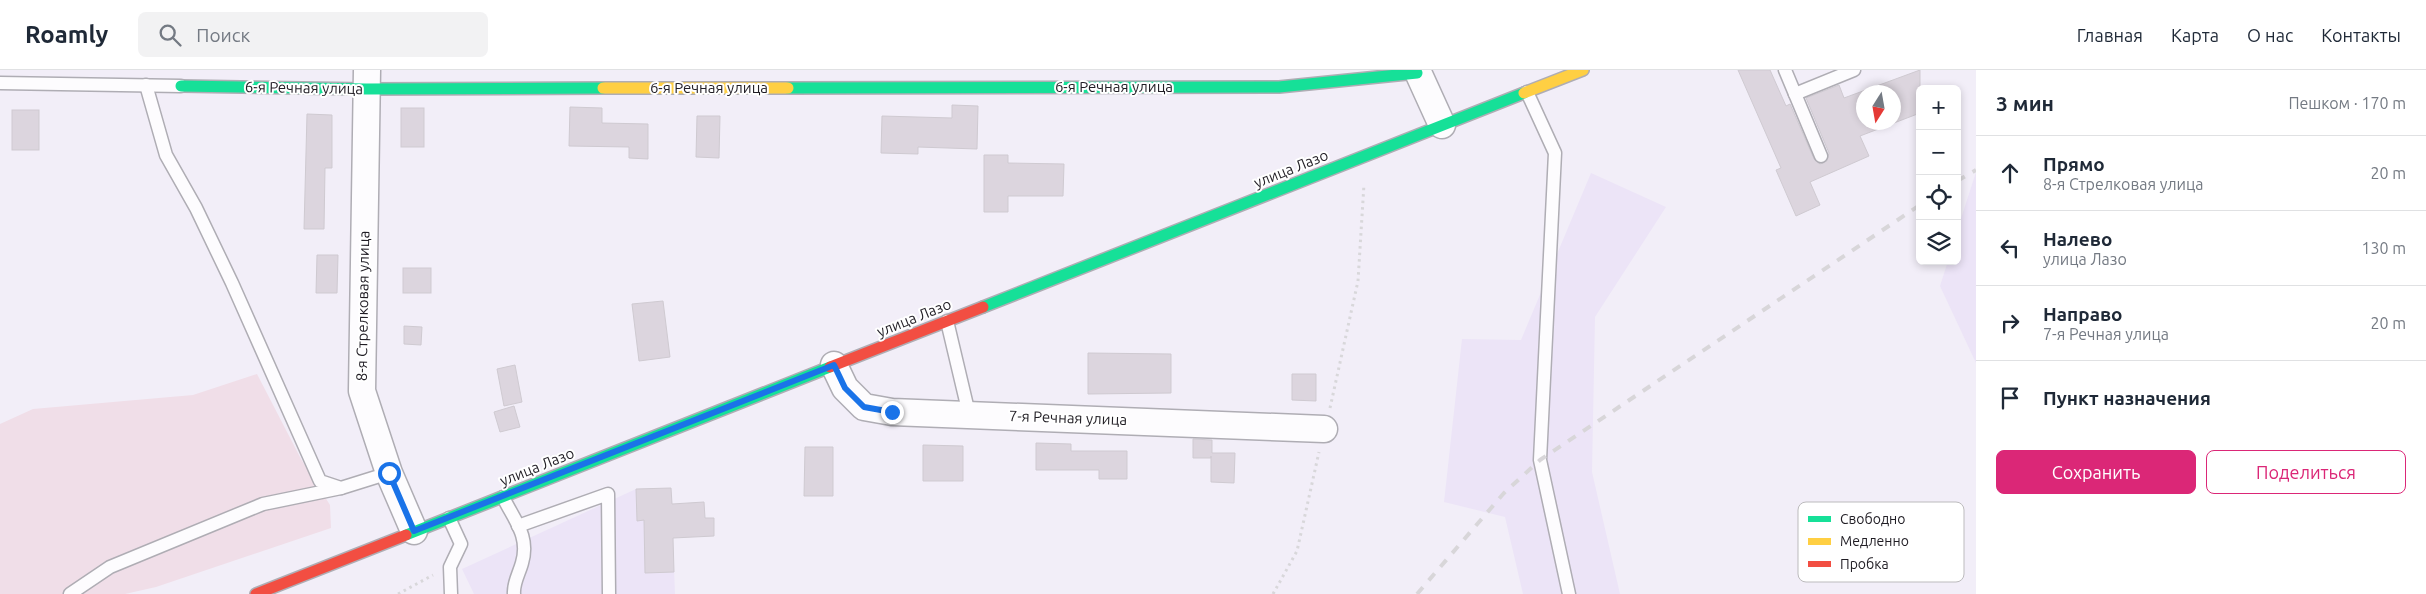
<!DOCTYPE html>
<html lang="ru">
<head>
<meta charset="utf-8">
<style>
	body { margin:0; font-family:Ubuntu,sans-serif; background:#f2f2f3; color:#1f2937 }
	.controls { position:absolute; right:15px; top:15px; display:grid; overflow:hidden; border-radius:8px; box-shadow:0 2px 8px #0003 }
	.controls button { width:45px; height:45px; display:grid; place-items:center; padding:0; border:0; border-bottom:1px solid #e0e1e3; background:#fff; color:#1f2937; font:25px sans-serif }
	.compass { position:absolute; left:1856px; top:15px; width:45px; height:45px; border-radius:50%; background:#fff; box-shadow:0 2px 8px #0003; rotate:191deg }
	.stop { position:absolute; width:15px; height:15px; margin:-11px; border:4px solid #1a73e8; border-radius:50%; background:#fff }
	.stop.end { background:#1a73e8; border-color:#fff; box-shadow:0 1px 5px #0008 }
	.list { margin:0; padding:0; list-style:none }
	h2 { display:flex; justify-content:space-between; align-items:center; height:65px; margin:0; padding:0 20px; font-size:21px }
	h2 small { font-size:16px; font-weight:400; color:#747a83 }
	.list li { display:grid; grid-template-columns:32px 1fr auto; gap:15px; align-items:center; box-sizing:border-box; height:75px; padding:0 20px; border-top:1px solid #e0e1e3 }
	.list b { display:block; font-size:19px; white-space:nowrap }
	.list p { margin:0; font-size:16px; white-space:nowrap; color:#747a83 }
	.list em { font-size:16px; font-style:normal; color:#747a83 }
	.actions { display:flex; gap:10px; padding:15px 20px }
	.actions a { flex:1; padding:11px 0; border:1px solid #db2777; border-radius:8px; text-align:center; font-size:18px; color:#db2777 }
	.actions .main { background:#db2777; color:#fff }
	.icon { flex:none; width:28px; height:28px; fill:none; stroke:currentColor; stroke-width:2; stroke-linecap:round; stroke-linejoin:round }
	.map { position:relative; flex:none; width:1976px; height:524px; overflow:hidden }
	header { display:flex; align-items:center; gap:30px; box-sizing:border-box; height:70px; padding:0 25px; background:#fff; border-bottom:1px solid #e0e1e3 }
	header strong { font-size:24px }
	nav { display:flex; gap:28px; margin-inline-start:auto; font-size:18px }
	.search { width:350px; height:45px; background:#f2f2f3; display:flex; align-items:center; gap:12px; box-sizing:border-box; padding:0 18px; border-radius:8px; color:#747a83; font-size:19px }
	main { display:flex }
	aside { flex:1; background:#fff }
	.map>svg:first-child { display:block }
</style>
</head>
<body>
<header>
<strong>Roamly</strong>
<div class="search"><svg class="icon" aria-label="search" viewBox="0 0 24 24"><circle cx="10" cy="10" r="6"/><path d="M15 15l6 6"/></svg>Поиск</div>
<nav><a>Главная</a><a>Карта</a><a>О нас</a><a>Контакты</a></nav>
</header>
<main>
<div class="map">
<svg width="1976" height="524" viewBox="0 0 1976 524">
	<rect width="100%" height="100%" fill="#f2eef8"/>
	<g fill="#ece4f7">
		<path d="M1976,102V293L1940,216L1948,191H1957V161Z"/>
		<path d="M1591,103L1666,137L1595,247L1592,402L1620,524H1523L1505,447L1444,432L1462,269L1521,270Z"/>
		<path d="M671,418L675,524H474L462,499L636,419Z"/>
	</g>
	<path fill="#f0dee8" d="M257,304L301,389L330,435L331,458L156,517L125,524H0V354L33,339L193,325Z"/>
	<g fill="#dcd5de" stroke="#cfcad1" fill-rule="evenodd">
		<path d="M1738,0H1770L1786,36L1790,34L1814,89L1820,94L1827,91L1829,83L1806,28L1839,15L1844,28L1920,0V43L1860,66L1869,86L1810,112L1820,135L1796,146L1776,100L1781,98ZM1864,22H1894V52H1864Z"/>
		<path d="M952,35L978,36L977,79L918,77V84L881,83L882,46L952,48Z"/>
		<path d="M570,37L602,38V53L648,54V89L629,88V77L569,76Z"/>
		<rect x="401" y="38" width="23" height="39"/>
		<rect x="12" y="40" width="27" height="40"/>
		<path d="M307,44L332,45V98H325L324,159H304Z"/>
		<path d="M697,46H720L719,88L696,87Z"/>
		<path d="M984,85H1008V93L1064,94L1063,126H1008V142H984Z"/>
		<path d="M317,185H338L337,223H316Z"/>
		<rect x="403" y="198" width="28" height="25"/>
		<path d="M663,231L670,287L639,291L632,234Z"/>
		<path d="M404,256L422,257L421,275L404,274Z"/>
		<path d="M1088,283L1171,284V323L1088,324Z"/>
		<path d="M515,295L522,332L504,336L497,299Z"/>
		<path d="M1292,304H1316V331L1292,330Z"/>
		<path d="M514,336L520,357L500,362L494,342Z"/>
		<path d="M1193,369L1212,370V383H1235L1234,413L1211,412V386V388H1193Z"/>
		<path d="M1036,373L1071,374V381H1127V409H1099V400H1036Z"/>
		<path d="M923,375L963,376V411H923Z"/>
		<path d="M805,377H833V426H804Z"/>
		<path d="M671,418L672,434L704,432L705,448H714V466L673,468L674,502L645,503L644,450L637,451L636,419Z"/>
	</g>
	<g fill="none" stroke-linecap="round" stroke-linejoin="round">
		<defs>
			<g id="lane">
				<path d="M1785,0L1821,86"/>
				<path d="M0,13L181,16"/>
				<path d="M146,15L166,85L196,138L232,213L320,411L341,418L389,403"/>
				<path d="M1527,22L1555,83L1540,390L1569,524"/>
				<path d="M1795,24L1854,0"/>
				<path d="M947,251L969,344"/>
				<path d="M503,427C514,450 530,466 522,493C519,504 513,513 514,524"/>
				<path d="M449,448L461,474L450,497L451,524"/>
				<path d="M518,456L608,424L609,524"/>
				<path d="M70,524L110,497L263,434L341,418"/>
			</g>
			<g id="street">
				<path d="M367,0L362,321L389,403L414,461"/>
				<path d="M1417,0L1442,55"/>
				<path d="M834,295L845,318L864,337L892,342L1324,359"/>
			</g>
			<g id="fast">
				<path d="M181,16L366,19L603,18"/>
				<path d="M788,18L1279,17L1417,3"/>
				<path d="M983,237L1524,23"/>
				<path d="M406,465L830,297"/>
			</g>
			<g id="slow">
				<path d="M603,18H788"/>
				<path d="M1524,23L1583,0"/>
			</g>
			<g id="jam">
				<path d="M830,297L983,237"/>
				<path d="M256,524L406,465"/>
			</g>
		</defs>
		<use href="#lane" stroke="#afadb4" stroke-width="15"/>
		<use href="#street" stroke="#afadb4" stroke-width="29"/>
		<use href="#fast" stroke="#afadb4" stroke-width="14"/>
		<use href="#slow" stroke="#afadb4" stroke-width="14"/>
		<use href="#jam" stroke="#afadb4" stroke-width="14"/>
		<g stroke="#d8d7da" stroke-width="3" stroke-dasharray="2.5 4" stroke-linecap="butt">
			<path d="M1330,338L1358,211L1364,114"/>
			<path d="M398,524L433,505"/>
			<path d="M1273,524L1297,481L1319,382"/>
		</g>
		<use href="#lane" stroke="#fdfcfe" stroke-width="12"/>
		<use href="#street" stroke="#fdfcfe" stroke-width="26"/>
		<use href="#fast" stroke="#16e098" stroke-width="11"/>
		<use href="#slow" stroke="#ffcf43" stroke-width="11"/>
		<use href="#jam" stroke="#f24e42" stroke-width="11"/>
		<g stroke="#d8d6d9" stroke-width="4" stroke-dasharray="9 9" stroke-linecap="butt">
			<path d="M1957,111L1976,100"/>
			<path d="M1417,524L1504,423L1540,390L1920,135"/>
		</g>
	</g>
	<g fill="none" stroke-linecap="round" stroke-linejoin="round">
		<path stroke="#1a73e8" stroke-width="6" d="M389,403L414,461L834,295L845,318L864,337L892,342"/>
	</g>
	<g text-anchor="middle" stroke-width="4" stroke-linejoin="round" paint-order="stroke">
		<g font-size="15" fill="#201d24" stroke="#fff">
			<text x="1114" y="22">6-я Речная улица</text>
			<text transform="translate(304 18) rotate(1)" y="5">6-я Речная улица</text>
			<text x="709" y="23">6-я Речная улица</text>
			<text transform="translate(1291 99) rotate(-22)" y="5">улица Лазо</text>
			<text transform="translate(363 236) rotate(-89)" y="5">8-я Стрелковая улица</text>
			<text transform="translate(914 248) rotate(-22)" y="5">улица Лазо</text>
			<text transform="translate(1068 348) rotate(2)" y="5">7-я Речная улица</text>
			<text transform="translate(537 397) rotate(-22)" y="5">улица Лазо</text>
		</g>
	</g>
	<rect x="1798" y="432" width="166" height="80" rx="8" fill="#fff" stroke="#bcbbbd" stroke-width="1"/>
	<rect x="1808" y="446" width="23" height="6" fill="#16e098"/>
	<rect x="1808" y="468" width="23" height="7" fill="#ffcf43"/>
	<rect x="1808" y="491" width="23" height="6" fill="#f24e42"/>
	<g font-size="14" fill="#201d24">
		<text x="1840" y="454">Свободно</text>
		<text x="1840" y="476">Медленно</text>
		<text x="1840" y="499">Пробка</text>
	</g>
</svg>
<div class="controls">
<button>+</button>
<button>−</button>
<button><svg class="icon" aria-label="locate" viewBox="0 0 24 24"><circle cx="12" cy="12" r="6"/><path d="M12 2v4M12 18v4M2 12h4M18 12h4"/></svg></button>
<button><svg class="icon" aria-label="layers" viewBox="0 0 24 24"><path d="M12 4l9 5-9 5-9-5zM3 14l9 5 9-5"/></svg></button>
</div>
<svg class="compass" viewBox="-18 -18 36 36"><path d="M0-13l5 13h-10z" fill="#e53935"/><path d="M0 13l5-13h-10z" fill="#747a83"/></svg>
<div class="stop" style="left:389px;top:403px"></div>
<div class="stop end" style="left:892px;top:342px"></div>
</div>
<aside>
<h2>3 мин<small>Пешком · 170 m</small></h2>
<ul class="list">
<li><svg class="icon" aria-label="ahead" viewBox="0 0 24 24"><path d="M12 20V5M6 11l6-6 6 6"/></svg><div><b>Прямо</b><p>8-я Стрелковая улица</p></div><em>20 m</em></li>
<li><svg class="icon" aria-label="left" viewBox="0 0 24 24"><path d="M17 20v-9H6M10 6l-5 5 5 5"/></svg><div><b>Налево</b><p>улица Лазо</p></div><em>130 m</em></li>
<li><svg class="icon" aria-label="right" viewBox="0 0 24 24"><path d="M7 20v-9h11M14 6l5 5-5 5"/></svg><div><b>Направо</b><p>7-я Речная улица</p></div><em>20 m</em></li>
<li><svg class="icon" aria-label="arrive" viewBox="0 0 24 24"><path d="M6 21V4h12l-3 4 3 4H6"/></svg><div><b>Пункт назначения</b></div></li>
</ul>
<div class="actions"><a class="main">Сохранить</a><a>Поделиться</a></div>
</aside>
</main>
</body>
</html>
